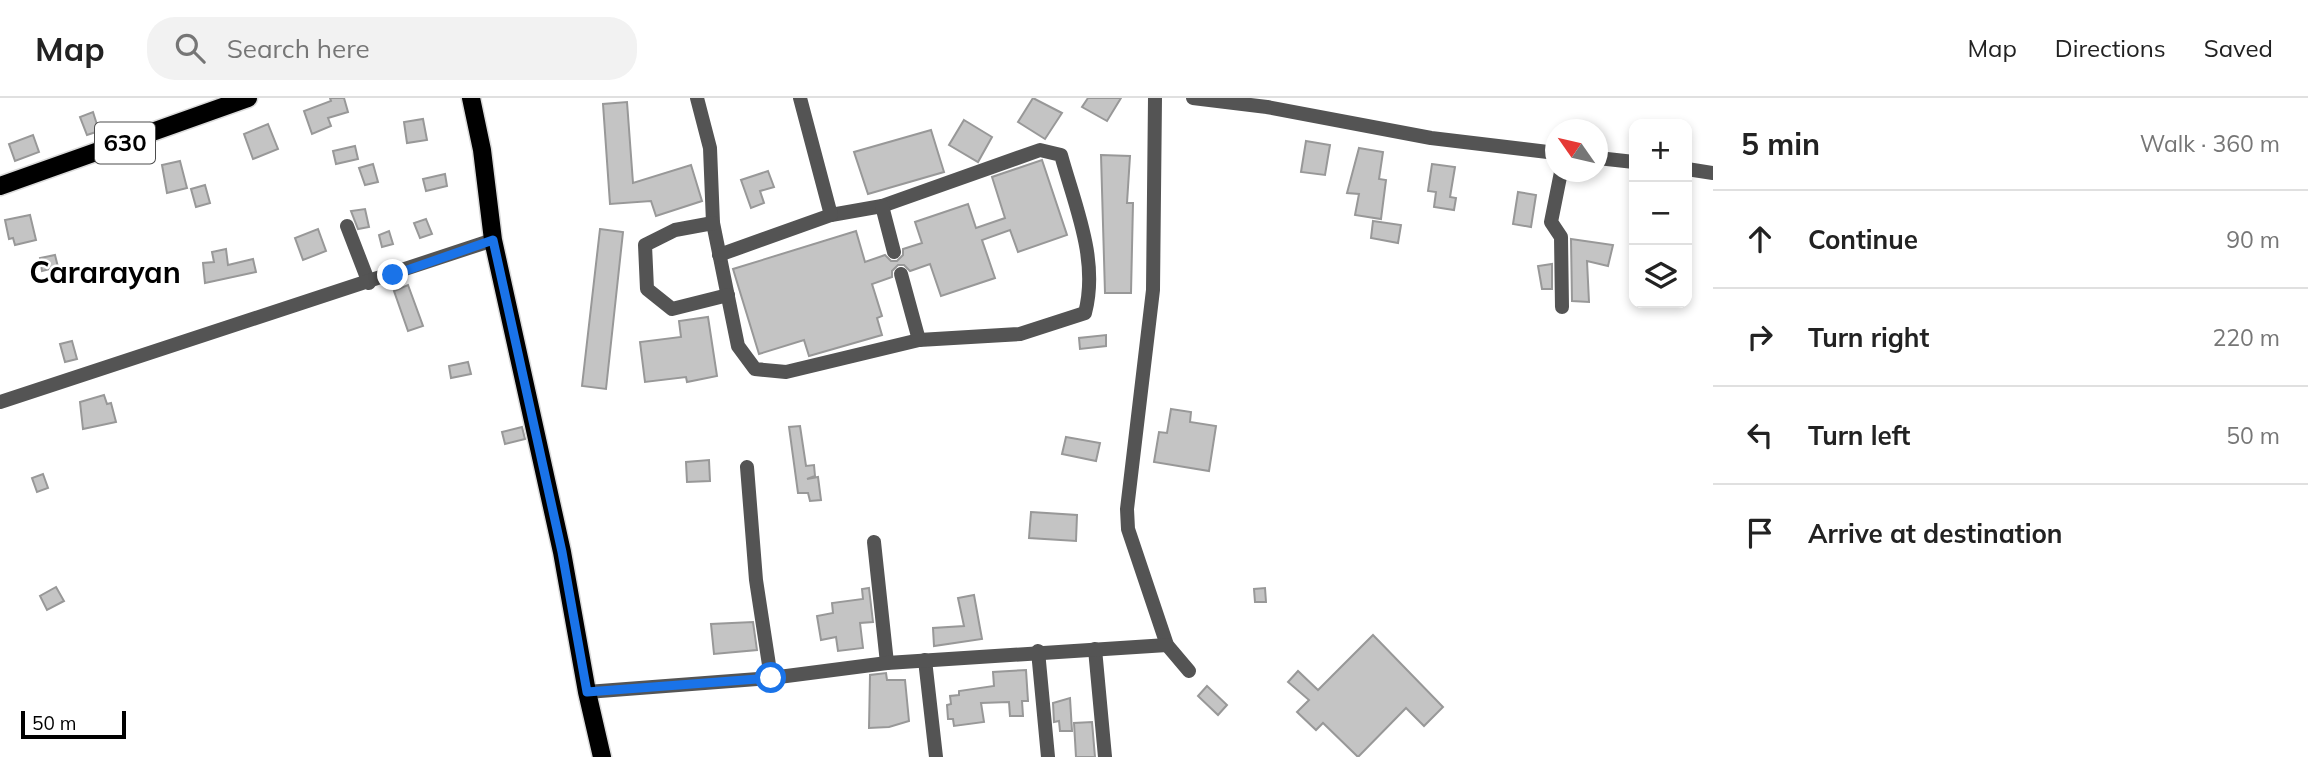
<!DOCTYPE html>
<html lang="en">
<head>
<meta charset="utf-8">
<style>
	body { margin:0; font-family:Mulish,sans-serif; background:#f2f2f2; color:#222 }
	.controls { position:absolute; right:21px; top:21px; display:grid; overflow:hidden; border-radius:14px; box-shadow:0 4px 10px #0003 }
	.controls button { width:63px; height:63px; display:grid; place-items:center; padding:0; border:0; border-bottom:2px solid #e0e0e0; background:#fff; color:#222; font:35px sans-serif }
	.compass { position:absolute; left:1545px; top:21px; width:63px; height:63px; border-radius:50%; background:#fff; box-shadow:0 4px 10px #0003; rotate:304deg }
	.scale { position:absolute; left:21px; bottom:18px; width:105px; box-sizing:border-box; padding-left:7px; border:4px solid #000; border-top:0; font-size:19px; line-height:24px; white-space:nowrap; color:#000; -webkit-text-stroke:5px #fff; paint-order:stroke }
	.stop { position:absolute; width:21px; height:21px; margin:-16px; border:5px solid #1a73e8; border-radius:50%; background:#fff }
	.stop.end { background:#1a73e8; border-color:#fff; box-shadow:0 2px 7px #0008 }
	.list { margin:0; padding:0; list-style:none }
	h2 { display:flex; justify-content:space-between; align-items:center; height:91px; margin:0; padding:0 28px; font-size:30px }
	h2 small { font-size:23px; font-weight:400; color:#767676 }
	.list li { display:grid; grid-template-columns:46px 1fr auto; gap:21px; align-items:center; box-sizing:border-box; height:98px; padding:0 28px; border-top:2px solid #e0e0e0 }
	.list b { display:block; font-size:26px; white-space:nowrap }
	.list em { font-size:23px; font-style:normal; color:#767676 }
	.icon { flex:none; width:38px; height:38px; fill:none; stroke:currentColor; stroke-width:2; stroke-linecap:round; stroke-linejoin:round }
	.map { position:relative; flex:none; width:1713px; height:659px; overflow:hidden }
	header { display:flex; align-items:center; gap:42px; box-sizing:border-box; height:98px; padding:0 35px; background:#fff; border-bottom:2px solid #e0e0e0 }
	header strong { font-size:33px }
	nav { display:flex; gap:38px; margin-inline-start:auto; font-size:24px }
	.search { width:490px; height:63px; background:#f2f2f2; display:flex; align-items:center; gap:18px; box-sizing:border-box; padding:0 24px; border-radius:28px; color:#767676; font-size:26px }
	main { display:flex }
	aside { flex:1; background:#fff }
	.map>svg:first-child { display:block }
</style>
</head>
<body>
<header>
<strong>Map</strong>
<div class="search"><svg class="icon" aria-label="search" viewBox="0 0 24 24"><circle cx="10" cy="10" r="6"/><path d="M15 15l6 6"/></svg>Search here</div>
<nav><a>Map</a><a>Directions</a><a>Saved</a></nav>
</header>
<main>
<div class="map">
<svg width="1713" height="659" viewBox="0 0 1713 659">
	<rect width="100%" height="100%" fill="#fff"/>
	<g fill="#c4c4c4" stroke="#989898" stroke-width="2">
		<path d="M330,0H344L348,14L328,20L331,28L312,36L304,13L331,3Z"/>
		<path d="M1033,0L1062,15L1045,41L1018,24Z"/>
		<path d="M1088,0H1121L1107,23L1082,9Z"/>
		<path d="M627,4L633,85L691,67L702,103L656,118L651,103L610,106L603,6Z"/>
		<path d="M93,14L99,33L87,37L80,19Z"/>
		<path d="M423,21L427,42L407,45L404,24Z"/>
		<path d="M964,22L992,39L978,64L949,47Z"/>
		<path d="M268,26L278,51L253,61L244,36Z"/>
		<path d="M931,32L944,74L868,96L854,54Z"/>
		<path d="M33,37L39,54L15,63L9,46Z"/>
		<path d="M1306,43L1330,47L1325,77L1301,74Z"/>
		<path d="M355,48L358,61L336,66L333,53Z"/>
		<path d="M1359,50L1383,54L1379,81L1386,82L1381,121L1355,117L1359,96L1347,95Z"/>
		<path d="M1101,57L1130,58L1127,105H1133L1131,195H1105Z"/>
		<path d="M1042,62L1067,137L1018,154L1010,132L982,142L995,180L941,198L930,166L910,173L904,167H898L892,173V179L872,186L882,218L877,220L882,237L809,258L804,242L759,256L733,171L856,133L865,164L885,157L891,163H897L903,157V151L922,145L915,124L968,106L976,130L1005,120L992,79Z"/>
		<path d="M180,63L187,90L167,95L162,67Z"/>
		<path d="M373,66L378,84L365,87L359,70Z"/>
		<path d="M1432,66L1455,69L1450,99L1456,100L1454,112L1434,109L1436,94L1428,93Z"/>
		<path d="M768,73L774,89L760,93L764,105L751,110L741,82Z"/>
		<path d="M445,76L447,88L426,93L423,81Z"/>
		<path d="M205,87L210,105L196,109L191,91Z"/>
		<path d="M1518,94L1536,97L1531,129L1513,126Z"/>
		<path d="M365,111L369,129L358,131L351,113Z"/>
		<path d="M30,117L36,142L15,147L13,140L9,141L5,122Z"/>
		<path d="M426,121L432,136L420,140L414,125Z"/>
		<path d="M1373,123L1401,127L1398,145L1371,140Z"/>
		<path d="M318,131L326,153L303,162L295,140Z"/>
		<path d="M600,131L623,134L606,291L582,288Z"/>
		<path d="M389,133L393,146L382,149L379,137Z"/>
		<path d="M1571,141L1613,147L1608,168L1587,163L1589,204L1572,203Z"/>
		<path d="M226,151L228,167L253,161L256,174L205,185L203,165L214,164L212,154Z"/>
		<path d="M55,157L58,169L42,173L40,160Z"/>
		<path d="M1552,166V191H1542L1538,168Z"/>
		<path d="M408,187L423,228L408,233L394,193Z"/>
		<path d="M708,219L717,278L687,284L686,279L645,284L640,244L681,239L679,223Z"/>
		<path d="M1106,237V248L1080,251L1079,240Z"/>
		<path d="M72,243L77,261L65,264L60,246Z"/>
		<path d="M468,264L471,276L451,280L449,268Z"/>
		<path d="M104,297L107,306L111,305L116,324L83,331L80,304Z"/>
		<path d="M1171,311L1191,314L1190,324L1216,328L1209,373L1154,364L1159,334L1167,335Z"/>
		<path d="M800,328L806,368L814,367L815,378L807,381L818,379L821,402L810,403L808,395H798L789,329Z"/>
		<path d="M522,329L525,341L505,346L502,334Z"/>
		<path d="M1066,339L1100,345L1096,363L1062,356Z"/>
		<path d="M709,362L710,383L687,384L686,364Z"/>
		<path d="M43,376L48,390L37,394L32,380Z"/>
		<path d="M1031,414L1077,417L1076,443L1029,440Z"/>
		<path d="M56,489L64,503L47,512L40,498Z"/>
		<path d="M869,490L873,524L860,525L863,550L838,553L836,539L821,542L817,518L833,515L832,505L863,501L862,491Z"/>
		<path d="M1265,490L1266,504H1255L1254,491Z"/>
		<path d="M974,497L982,541L934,548L933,530L964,528L958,500Z"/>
		<path d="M753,524L757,552L714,556L711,526Z"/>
		<path d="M1373,537L1443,609L1424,628L1406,610L1358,659L1323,625L1316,632L1297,614L1309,602L1288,584L1298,573L1318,592Z"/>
		<path d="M1026,572L1028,603H1022L1023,618H1010L1009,604L981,605L984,624L954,628L953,621H948L947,607L951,606L950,598L959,597V593L994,588L993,574Z"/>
		<path d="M886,575L887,582H905L909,623L889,629L869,630L870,577Z"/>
		<path d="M1207,588L1227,607L1218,617L1198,598Z"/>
		<path d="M1070,600L1072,633H1060L1059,623L1054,624L1053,605Z"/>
		<path d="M1092,624L1095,659H1076L1074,625Z"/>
	</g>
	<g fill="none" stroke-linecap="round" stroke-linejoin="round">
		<defs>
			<g id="major">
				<path d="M471,0L482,52L493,142L562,454L587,594L602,659"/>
				<path d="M0,88L248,0"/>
			</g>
		</defs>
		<use href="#major" stroke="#dbdbdb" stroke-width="21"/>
		<g stroke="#545454" stroke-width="14">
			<path d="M697,0L710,50L713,125L738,248L755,271L786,274L919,242L1020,236L1085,215C1099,162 1075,108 1061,57L1040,52L882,108L831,117"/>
			<path d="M1155,0L1153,192L1127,411L1128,431L1167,547L1189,573"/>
			<path d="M1193,0L1267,9L1431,40L1556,55"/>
			<path d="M1598,60L1634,64"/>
			<path d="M1687,71L1713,75"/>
			<path d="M1561,74L1551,124L1561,139L1562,209"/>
			<path d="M882,108L894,154"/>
			<path d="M713,125L675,132L645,147L647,191L672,211L728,197"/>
			<path d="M347,128L369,185"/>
			<path d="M719,157L831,117L800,0"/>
			<path d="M901,176L919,242"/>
			<path d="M0,304L493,142"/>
			<path d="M747,369L756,482L771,580"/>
			<path d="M874,444L887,565"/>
			<path d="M1095,551L1105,659"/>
			<path d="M1038,553L1048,659"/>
			<path d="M925,562L936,659"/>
			<path d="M587,594L771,580L887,565L1167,547"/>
		</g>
		<use href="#major" stroke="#000" stroke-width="18"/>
	</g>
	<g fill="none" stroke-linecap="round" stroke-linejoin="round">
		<path stroke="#1a73e8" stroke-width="9" d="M393,177L493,142L562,454L587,594L771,580"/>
	</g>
	<g text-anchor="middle" stroke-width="5" stroke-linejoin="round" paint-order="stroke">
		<rect fill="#fff" stroke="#4c4c4c" stroke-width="2" x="95" y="24.5" width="60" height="41" rx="5"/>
		<g font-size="24" font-weight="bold" fill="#000">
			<text x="125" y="53">630</text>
		</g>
		<g font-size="30" font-weight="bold" fill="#000" stroke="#fff">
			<text x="105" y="185">Cararayan</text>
		</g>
	</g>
</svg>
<div class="controls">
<button>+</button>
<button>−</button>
<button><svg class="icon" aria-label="layers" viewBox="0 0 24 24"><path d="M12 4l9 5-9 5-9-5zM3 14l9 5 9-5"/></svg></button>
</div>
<svg class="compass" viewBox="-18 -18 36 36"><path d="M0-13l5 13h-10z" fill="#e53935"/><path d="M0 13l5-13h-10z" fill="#767676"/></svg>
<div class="scale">50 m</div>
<div class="stop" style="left:771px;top:580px"></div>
<div class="stop end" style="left:393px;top:177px"></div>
</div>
<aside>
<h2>5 min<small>Walk · 360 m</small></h2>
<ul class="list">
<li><svg class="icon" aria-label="ahead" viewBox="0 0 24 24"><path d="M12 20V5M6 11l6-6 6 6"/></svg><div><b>Continue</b></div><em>90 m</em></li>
<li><svg class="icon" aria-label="right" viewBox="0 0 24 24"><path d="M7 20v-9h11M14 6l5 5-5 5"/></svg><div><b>Turn right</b></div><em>220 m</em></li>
<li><svg class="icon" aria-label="left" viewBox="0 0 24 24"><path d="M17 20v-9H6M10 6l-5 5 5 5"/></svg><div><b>Turn left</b></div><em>50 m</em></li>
<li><svg class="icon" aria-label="arrive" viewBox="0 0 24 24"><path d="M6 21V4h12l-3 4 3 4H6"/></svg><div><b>Arrive at destination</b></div></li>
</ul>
</aside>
</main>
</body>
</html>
